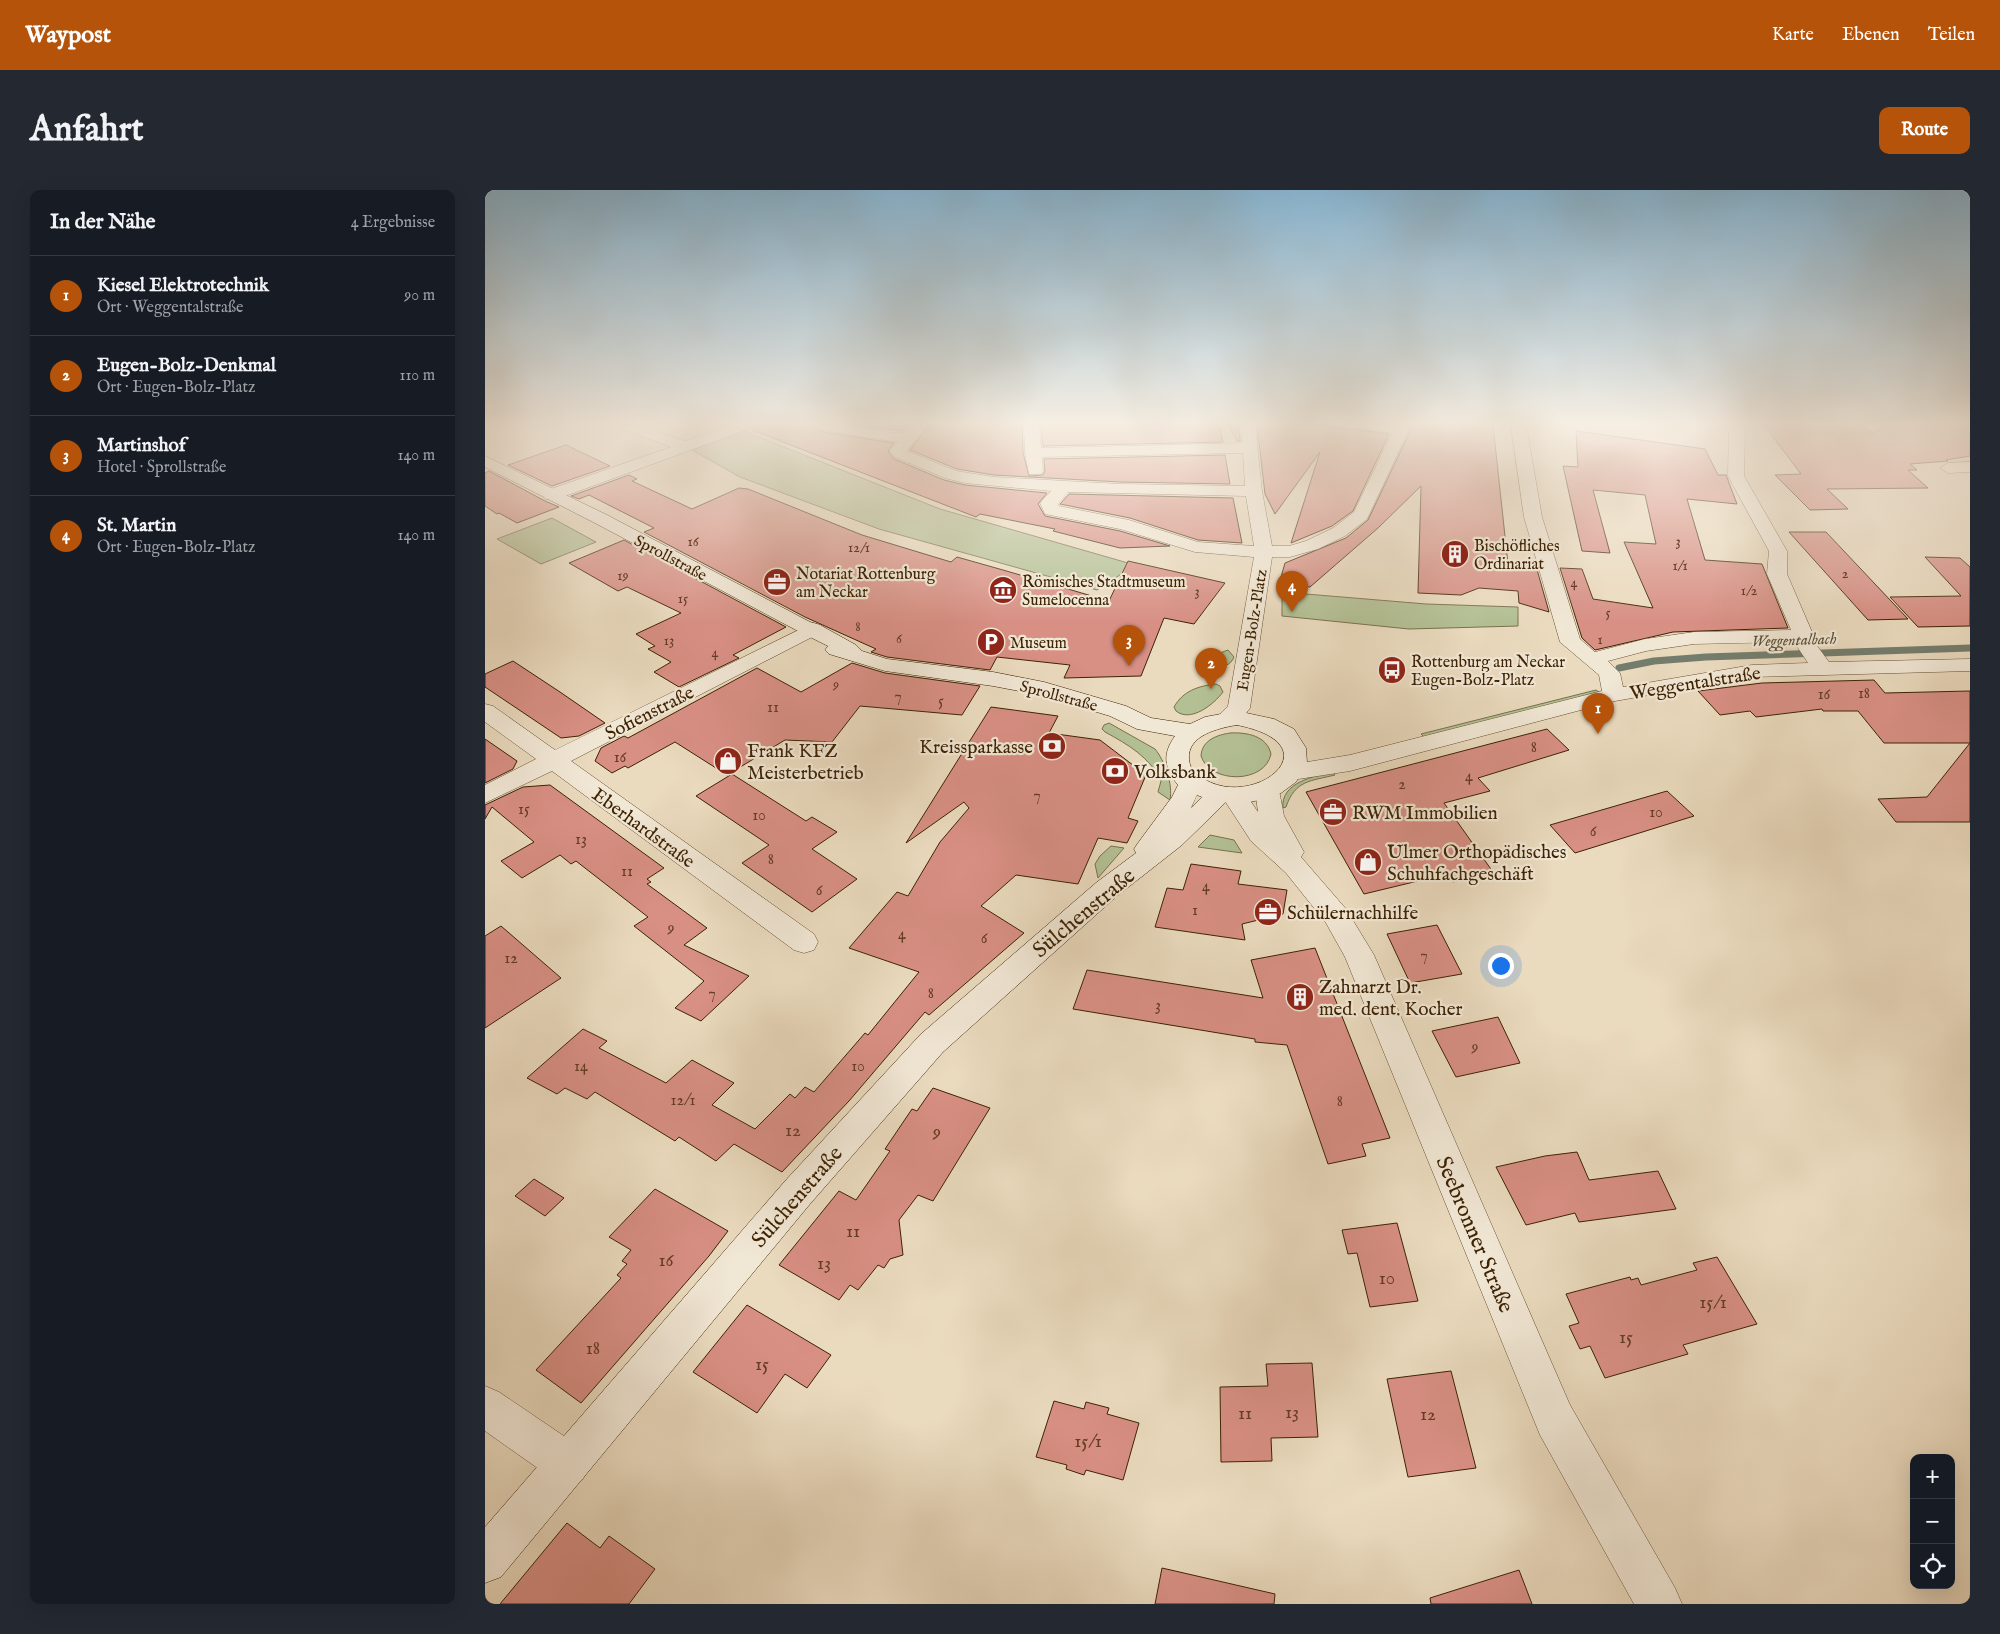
<!DOCTYPE html>
<html lang="de">
<head>
<meta charset="utf-8">
<style>
	body { margin:0; font-family:"IM FELL English",serif; background:#242831; color:#f1f3f6 }
	.controls { position:absolute; right:15px; bottom:15px; display:grid; overflow:hidden; border-radius:10px; box-shadow:0 5px 20px #0002 }
	.controls button { width:45px; height:45px; display:grid; place-items:center; padding:0; border:0; border-bottom:1px solid #363941; background:#171b24; color:#f1f3f6; font:25px sans-serif }
	.you { position:absolute; left:1015px; top:775px; width:18px; height:18px; margin:-12px; border:4px solid #fff; border-radius:50%; background:#1a73e8; box-shadow:0 0 0 8px #1a73e833 }
	.badge { display:grid; place-items:center; width:32px; height:32px; border-radius:50%; background:#b45309; color:#fff; font-size:16px; font-weight:700 }
	.pin { position:absolute; translate:-50% -41px; filter:drop-shadow(0 1px 2px #0008) }
	.pin::after { content:''; position:absolute; top:26px; width:18px; height:15px; background:inherit; clip-path:polygon(0 0,100% 0,50% 100%) }
	.list { margin:0; padding:0; list-style:none }
	h2 { display:flex; justify-content:space-between; align-items:center; height:65px; margin:0; padding:0 20px; font-size:21px }
	h2 small { font-size:16px; font-weight:400; color:#9ea1a6 }
	.list li { display:grid; grid-template-columns:32px 1fr auto; gap:15px; align-items:center; box-sizing:border-box; height:80px; padding:0 20px; border-top:1px solid #363941 }
	.list b { display:block; font-size:19px; white-space:nowrap }
	.list p { margin:0; font-size:16px; white-space:nowrap; color:#9ea1a6 }
	.list em { font-size:16px; font-style:normal; color:#9ea1a6 }
	.icon { flex:none; width:28px; height:28px; fill:none; stroke:currentColor; stroke-width:2; stroke-linecap:round; stroke-linejoin:round }
	.map { position:relative; flex:none; width:1485px; height:1414px; overflow:hidden; border-radius:10px }
	header { display:flex; align-items:center; gap:30px; box-sizing:border-box; height:70px; padding:0 25px; background:#b45309; color:#fff }
	header strong { font-size:24px }
	nav { display:flex; gap:28px; margin-inline-start:auto; font-size:18px }
	.intro { display:flex; align-items:center; justify-content:space-between; box-sizing:border-box; height:120px; padding:0 30px }
	h1 { margin:0; font-size:35px }
	.button { padding:12px 22px; border-radius:10px; background:#b45309; color:#fff; font-size:18px; font-weight:700 }
	main { display:flex; gap:30px; padding:0 30px }
	aside { flex:1; background:#171b24; border-radius:10px; box-shadow:0 5px 20px #0002 }
	.map>svg:first-child { display:block }
</style>
</head>
<body>
<header>
<strong>Waypost</strong>
<nav><a>Karte</a><a>Ebenen</a><a>Teilen</a></nav>
</header>
<div class="intro"><h1>Anfahrt</h1><a class="button">Route</a></div>
<main>
<aside>
<h2>In der Nähe<small>4 Ergebnisse</small></h2>
<ul class="list">
<li><span class="badge">1</span><div><b>Kiesel Elektrotechnik</b><p>Ort · Weggentalstraße</p></div><em>90 m</em></li>
<li><span class="badge">2</span><div><b>Eugen-Bolz-Denkmal</b><p>Ort · Eugen-Bolz-Platz</p></div><em>110 m</em></li>
<li><span class="badge">3</span><div><b>Martinshof</b><p>Hotel · Sprollstraße</p></div><em>140 m</em></li>
<li><span class="badge">4</span><div><b>St. Martin</b><p>Ort · Eugen-Bolz-Platz</p></div><em>140 m</em></li>
</ul>
</aside>
<div class="map">
<svg width="1485" height="1414" viewBox="0 0 1485 1414">
	<rect width="100%" height="100%" fill="#eadabe"/>
	<filter id="stains"><feTurbulence type="fractalNoise" baseFrequency=".004" numOctaves="4"/><feColorMatrix values="0 0 0 0 .2 0 0 0 0 .09 0 0 0 0 .02 0 0 0 .5 -.17"/></filter>
	<radialGradient id="worn" r=".72"><stop offset=".6" stop-color="#630" stop-opacity="0"/><stop offset="1" stop-color="#630" stop-opacity=".3"/></radialGradient>
	<g fill="#b3c094" stroke="#78714c">
		<path d="M256,240L455,319L650,375L612,400L394,339L255,287L207,260Z"/>
		<path d="M67,328L111,352L56,374L12,349Z"/>
		<path d="M797,402L941,414L1033,417V436L924,439L797,426Z"/>
		<path d="M743,460L749,467C746,475 738,478 730,475L728,468L732,464Z"/>
		<path d="M731,494L735,496L738,502C729,514 706,533 691,521L689,517C698,501 713,496 731,494Z"/>
		<path d="M1111,500L1115,503L940,548L936,544Z"/>
		<path d="M624,533L670,559C680,571 688,594 685,610L673,602L676,591C665,567 642,554 620,542L617,539L619,535Z"/>
		<path d="M745,543C762,542 782,546 786,564C780,594 725,594 716,566C717,550 732,545 745,543Z"/>
		<path d="M848,583L850,585C826,591 810,590 801,617L798,618C795,593 830,585 848,583Z"/>
		<path d="M725,645L749,650L757,663L713,657Z"/>
		<path d="M626,656L639,658L613,688L610,674L615,666Z"/>
	</g>
	<g fill="none" stroke-linecap="round" stroke-linejoin="round">
		<path stroke="#747d6d" stroke-width="7" d="M1134,478L1169,471L1221,467L1485,458"/>
	</g>
	<g fill="#d88f84" stroke="#3d2203">
		<path d="M271,235H327L337,242L409,253L403,261L409,269L459,290L480,295L562,303L553,314L560,326L635,341L685,356L635,358L568,341L570,339L495,324L491,327L267,240Z"/>
		<path d="M370,235H424L417,241Z"/>
		<path d="M441,235H537L538,263L544,286L558,285L560,281L559,269L740,265L745,294L635,292L509,285L472,279L425,260L442,238Z"/>
		<path d="M556,235H734L738,252L558,256Z"/>
		<path d="M743,235H754L755,251H752Z"/>
		<path d="M772,235H836L904,244L868,321L847,336L806,353L835,262L790,324L780,304Z"/>
		<path d="M928,235H1008L1023,374L1051,376L1064,422L1034,413L1033,401L994,398L976,405L933,403L936,296L893,338L825,397L794,394L800,373L861,348L883,330Z"/>
		<path d="M1279,235H1375L1387,244L1397,239L1396,235H1485V266L1461,270L1463,271L1425,274L1432,280H1423L1443,298L1342,299L1363,319L1325,320L1290,285L1316,284Z"/>
		<path d="M1091,241L1220,259L1233,285H1241L1252,314L1202,309L1220,370L1277,374L1303,438L1188,442L1110,460L1097,448L1075,378L1097,379L1108,409L1168,418L1139,352L1171,354L1160,305L1108,300L1125,363L1097,361L1078,276L1093,277Z"/>
		<path d="M81,255L125,276L67,296L23,275Z"/>
		<path d="M4,281L60,311L74,317L32,333L14,323L12,324L0,316V283Z"/>
		<path d="M144,285L152,289L147,291L207,319L254,298L263,299L377,345L466,372L472,367L518,380L624,411L643,371L740,393L709,434L679,428L656,486L579,488L585,475L512,467L505,480L402,467L386,462L391,459L320,427L159,342L169,338L104,305L94,309L86,306Z"/>
		<path d="M584,304L748,308L757,353L713,350L645,328L575,314Z"/>
		<path d="M1304,342H1341L1423,429L1383,430Z"/>
		<path d="M139,350L301,437L248,465L254,468L194,497L169,482L186,472L163,459L170,456L151,444L196,423L142,397L133,401L84,373Z"/>
		<path d="M1440,367L1475,368L1485,377V436L1433,437L1405,407L1476,406Z"/>
		<path d="M28,471L75,502L120,533L94,546L76,548L0,497V484Z"/>
		<path d="M367,473L400,483L495,496L477,525L375,516L347,552L300,550L242,585L190,552L143,578L140,576L127,583L110,571L116,558L139,546L143,548L272,478L316,502Z"/>
		<path d="M1389,490L1400,503L1485,501V632H1411L1393,609L1442,607L1485,553H1399L1373,521H1338L1337,519L1271,527L1265,521L1235,525L1213,501L1277,493Z"/>
		<path d="M506,517L573,526L564,543L615,550L661,585L643,628L653,631L642,653L613,648L593,694L531,685L496,716L539,743L444,825L440,822L364,911L297,982L249,954L231,971L194,947L190,951L110,902L102,909L80,898L72,904L42,888L98,839L122,851L114,858L181,893L207,870L249,893L227,915L270,939L305,904L310,908L320,897L329,902L380,843L383,845L434,782L364,758L412,702L423,706L455,652L484,618L479,612L421,653Z"/>
		<path d="M1062,539L1084,560L993,588L1005,601L959,613L1008,682L968,692L962,684L879,704L821,602Z"/>
		<path d="M0,549L32,571L28,579L0,593Z"/>
		<path d="M247,584L321,631L327,627L352,642L327,659L372,689L327,722L257,673L284,655L211,606Z"/>
		<path d="M65,595L179,678L162,689L166,692L162,694L222,738L199,755L264,786L216,831L190,818L219,791L149,736L163,727L91,671L86,674L75,665L37,688L16,671L49,652L7,617L0,629V615L38,597Z"/>
		<path d="M1182,601L1209,626L1090,663L1065,635Z"/>
		<path d="M706,674L756,681L753,694L802,700L798,724L757,734L760,750L670,737L682,698L698,700Z"/>
		<path d="M952,735L977,784L925,793L902,744Z"/>
		<path d="M16,736L76,788L0,838V746Z"/>
		<path d="M830,758L905,948L877,954L881,966L843,974L802,855L770,852V849L588,819L602,780L778,808L766,770Z"/>
		<path d="M1013,827L1035,873L971,887L947,841Z"/>
		<path d="M448,898L505,918L448,1011L433,1005L414,1030L418,1065L405,1069L399,1078L393,1075L373,1100L365,1095L354,1110L294,1075L354,1001L371,1010L405,961L400,959L427,919L432,921Z"/>
		<path d="M1092,962L1104,990L1173,981L1191,1019L1094,1032L1090,1023L1041,1035L1011,977L1060,966Z"/>
		<path d="M49,989L79,1008L60,1026L30,1006Z"/>
		<path d="M170,999L243,1041L224,1066L96,1213L51,1180L136,1088L132,1085L142,1074L137,1071L146,1060L124,1047Z"/>
		<path d="M912,1033L933,1111L885,1117L872,1063L863,1064L857,1040Z"/>
		<path d="M1232,1067L1272,1134L1198,1155L1203,1164L1120,1188L1105,1156L1095,1159L1084,1136L1094,1133L1081,1104L1145,1087L1146,1090L1153,1088L1156,1095L1212,1080L1208,1073Z"/>
		<path d="M262,1115L346,1165L322,1198L300,1184L272,1223L208,1182Z"/>
		<path d="M827,1173L833,1247L786,1248L787,1271L736,1272L735,1197L783,1196L781,1174Z"/>
		<path d="M966,1181L991,1278L923,1287L902,1189Z"/>
		<path d="M569,1211L599,1219L601,1212L624,1218L622,1224L654,1233L638,1290L601,1280L599,1285L581,1279L582,1275L551,1267Z"/>
		<path d="M82,1333L115,1358L124,1346L170,1379L144,1414H15Z"/>
		<path d="M677,1378L790,1404L789,1414H670Z"/>
		<path d="M1034,1380L1047,1414H946L945,1408Z"/>
	</g>
	<g fill="none" stroke-linecap="round" stroke-linejoin="round">
		<defs>
			<g id="minor">
				<path d="M132,235H153L200,251L247,235H269L266,238L72,309H60L58,305L60,301L186,257L134,238Z"/>
				<path d="M329,235H360L408,243H418L427,235H439L441,237L422,261L471,281L509,287L635,294L760,296L758,263L557,267L558,281L556,284H544L540,263L539,235H554L556,258L757,253L756,235H770L777,301L787,356H804L821,351L848,338L869,322L907,243L871,238L869,235H926L882,329L860,346L833,359L805,367H787L765,518C757,530 747,537 733,534L730,529L743,516L769,367L710,362L635,339L560,324L555,313L566,301L480,293L460,288L410,267L405,261L413,252L337,240ZM583,302L761,306L769,356L713,352L644,330L574,316L573,314Z"/>
				<path d="M1026,235H1041L1057,327L1095,449L1110,462L1160,449L1209,442L1306,440L1282,384L1284,361L1243,286L1244,240L1240,235H1256L1260,239L1259,286L1302,361V384L1327,442L1325,446L1344,472L1485,469V481L1267,487L1130,511L865,581L807,590L798,588L795,582L798,576L865,565L1117,501L1114,485L1075,452L1039,327ZM1309,452L1323,473L1267,475L1138,497L1135,483L1123,471L1161,461L1209,454Z"/>
				<path d="M1377,235H1394L1396,237L1388,242Z"/>
				<path d="M1485,272V282L1463,283L1455,278L1463,273Z"/>
				<path d="M328,433L335,435L338,439L335,443L86,571L329,744L333,752L329,760L319,763L309,760L67,581L0,613V595L51,569L0,532V514L8,516L70,560Z"/>
				<path d="M0,1196L14,1202L98,1259L104,1274L98,1289L83,1295L68,1289L0,1241Z"/>
			</g>
			<path id="tertiary" d="M782,592L791,594L794,600L799,626L819,662L816,667L861,719L889,765L1085,1215L1190,1398L1197,1414H1149L1055,1245L860,767L841,733L801,683L766,651L736,605L739,599C758,594 763,608 773,622L770,600L773,594Z"/>
			<path id="secondary" d="M0,266L122,325L325,432L335,435L371,455L377,461L402,469L508,482L559,492L641,516L666,528L705,534L720,527L752,521L789,529L809,539L821,558L822,573L811,592L796,603L774,610L765,612H741L697,655L632,706L458,862L325,1014L16,1387L0,1393V1337L301,990L436,844L612,692L651,663L649,659L653,653L687,607L693,595C679,578 677,564 690,546L652,539L625,526L555,505L508,496L400,481L344,464L340,460L343,456L311,440L110,333L0,277ZM752,535C852,555 769,620 719,589C710,584 705,580 704,569C702,545 734,538 752,535ZM712,605L717,607L706,618Z"/>
		</defs>
		<use href="#minor" stroke="#685032" stroke-width="1"/>
		<use href="#tertiary" stroke="#685032" stroke-width="1"/>
		<use href="#secondary" stroke="#3d2203" stroke-width="1"/>
		<use href="#minor" fill="#f1e7d5" fill-rule="evenodd"/>
		<use href="#tertiary" fill="#f1e7d5" fill-rule="evenodd"/>
		<use href="#secondary" fill="#f1e7d5" fill-rule="evenodd"/>
	</g>
	<linearGradient id="sky" x2="0" y2="1"><stop stop-color="#88b6d3"/><stop offset="0.54" stop-color="#f6eee2"/><stop offset="1" stop-color="#f6eee2" stop-opacity="0"/></linearGradient>
	<rect width="1485" height="433" fill="url(#sky)"/>
	<defs>
		<symbol id="building-disc" viewBox="-11 -11 22 22"><circle r="9.5" fill="#8f2418" stroke="#f1e7d5"/><path d="M-4-6H4V6H1V3H-1V6H-4ZM-2.5-4.3h1.7v1.8h-1.7ZM.8-4.3h1.7v1.8H.8ZM-2.5-1h1.7V.8h-1.7ZM.8-1h1.7V.8H.8Z" fill="#fff"/></symbol>
		<symbol id="office-disc" viewBox="-11 -11 22 22"><circle r="9.5" fill="#8f2418" stroke="#f1e7d5"/><path d="M-6-3h4V-5.5h4V-3h4V5H-6ZM-1-4.5V-3h2v-1.5ZM-6 0V1H6V0Z" fill="#fff"/></symbol>
		<symbol id="museum-disc" viewBox="-11 -11 22 22"><circle r="9.5" fill="#8f2418" stroke="#f1e7d5"/><path d="M0-6L6-3V-2H-6V-3ZM-5-1h2V3h-2ZM-1-1h2V3h-2ZM3-1h2V3H3ZM-6 4H6V6H-6Z" fill="#fff"/></symbol>
		<symbol id="parking-disc" viewBox="-11 -11 22 22"><circle r="9.5" fill="#8f2418" stroke="#f1e7d5"/><path d="M-3.5-5.5H1a3.5 3.5 0 0 1 0 7H-1V5.5H-3.5ZM-1-3.4V-.6H.8a1.4 1.4 0 0 0 0-2.8Z" fill="#fff"/></symbol>
		<symbol id="bus-disc" viewBox="-11 -11 22 22"><circle r="9.5" fill="#8f2418" stroke="#f1e7d5"/><path d="M-5-6H5V4H4V6H2V4H-2V6H-4V4H-5ZM-3.5-4V0h7V-4ZM-3.5 1.2v1.5H-2V1.2ZM2 1.2v1.5H3.5V1.2Z" fill="#fff"/></symbol>
		<symbol id="bank-disc" viewBox="-11 -11 22 22"><circle r="9.5" fill="#8f2418" stroke="#f1e7d5"/><path d="M-6-4H6V4H-6ZM0-2.3a2.3 2.3 0 1 0 0 4.6a2.3 2.3 0 1 0 0-4.6Z" fill="#fff"/></symbol>
		<symbol id="shop-disc" viewBox="-11 -11 22 22"><circle r="9.5" fill="#8f2418" stroke="#f1e7d5"/><path d="M-5-2.5h2.3a2.7 3.5 0 0 1 5.4 0H5L5.5 6h-11ZM-1.5-2.5h3a1.5 2.3 0 0 0-3 0Z" fill="#fff"/></symbol>
	</defs>
	<g fill-rule="evenodd">
		<use href="#building-disc" x="954" y="348" width="32" height="32"/>
		<use href="#office-disc" x="276" y="376" width="32" height="32"/>
		<use href="#museum-disc" x="502" y="384" width="32" height="32"/>
		<use href="#parking-disc" x="490" y="436" width="32" height="32"/>
		<use href="#bus-disc" x="891" y="464" width="32" height="32"/>
		<use href="#bank-disc" x="551" y="540" width="32" height="32"/>
		<use href="#shop-disc" x="227" y="555" width="32" height="32"/>
		<use href="#bank-disc" x="614" y="565" width="32" height="32"/>
		<use href="#office-disc" x="832" y="606" width="32" height="32"/>
		<use href="#shop-disc" x="867" y="656" width="32" height="32"/>
		<use href="#office-disc" x="767" y="706" width="32" height="32"/>
		<use href="#building-disc" x="799" y="791" width="32" height="32"/>
	</g>
	<g text-anchor="middle" stroke-width="4.5" stroke-linejoin="round" paint-order="stroke">
		<g font-size="14" fill="#643d23">
			<text x="208" y="356">16</text>
			<text x="1193" y="356">3</text>
			<text x="374" y="362">12/1</text>
			<text x="1195" y="380">1/1</text>
			<text x="1360" y="388">2</text>
			<text x="138" y="390">19</text>
			<text x="1089" y="397">4</text>
			<text x="1264" y="405">1/2</text>
			<text x="712" y="406">3</text>
			<text x="198" y="413">15</text>
			<text x="1123" y="427">5</text>
			<text x="373" y="441">8</text>
			<text x="414" y="453">6</text>
			<text x="1115" y="454">1</text>
			<text x="184" y="455">13</text>
			<text x="230" y="467">4</text>
			<text x="351" y="499">9</text>
		</g>
		<g font-size="16" fill="#3d2203" stroke="#f1e7d5" text-anchor="start">
			<text x="989" y="361">Bischöfliches<tspan x="989" dy="18">Ordinariat</tspan></text>
			<text x="311" y="389">Notariat Rottenburg<tspan x="311" dy="18">am Neckar</tspan></text>
			<text x="537" y="397">Römisches Stadtmuseum<tspan x="537" dy="18">Sumelocenna</tspan></text>
			<text x="525" y="458">Museum</text>
			<text x="926" y="477">Rottenburg am Neckar<tspan x="926" dy="18">Eugen-Bolz-Platz</tspan></text>
		</g>
		<g font-size="16" fill="#3d2203" stroke="#f1e7d5">
			<text transform="translate(186 367) rotate(28)" y="6">Sprollstraße</text>
			<text transform="translate(766 440) rotate(-81)" y="6">Eugen-Bolz-Platz</text>
			<text transform="translate(574 505) rotate(15)" y="6">Sprollstraße</text>
		</g>
		<g font-size="16" font-style="italic" fill="#585038" stroke="#f1e7d5">
			<text transform="translate(1309 449) rotate(-2)" y="6">Weggentalbach</text>
		</g>
		<g font-size="16" fill="#643d23">
			<text x="1379" y="508">18</text>
			<text x="1339" y="509">16</text>
			<text x="413" y="511">7</text>
			<text x="456" y="516">5</text>
			<text x="288" y="522">11</text>
			<text x="1049" y="562">8</text>
			<text x="135" y="572">16</text>
			<text x="984" y="591">4</text>
			<text x="917" y="599">2</text>
			<text x="552" y="610">7</text>
			<text x="39" y="624">15</text>
			<text x="1171" y="627">10</text>
			<text x="274" y="630">10</text>
			<text x="1108" y="646">6</text>
			<text x="96" y="654">13</text>
			<text x="286" y="674">8</text>
			<text x="142" y="686">11</text>
			<text x="721" y="701">4</text>
			<text x="334" y="705">6</text>
			<text x="710" y="725">1</text>
			<text x="186" y="743">9</text>
			<text x="417" y="749">4</text>
			<text x="499" y="753">6</text>
			<text x="939" y="770">7</text>
			<text x="26" y="773">12</text>
			<text x="227" y="808">7</text>
			<text x="446" y="808">8</text>
			<text x="673" y="820">3</text>
			<text x="990" y="862">9</text>
			<text x="96" y="881">14</text>
			<text x="373" y="881">10</text>
			<text x="198" y="915">12/1</text>
			<text x="855" y="916">8</text>
		</g>
		<g font-size="19" fill="#3d2203" stroke="#f1e7d5">
			<text transform="translate(1210 492) rotate(-9)" y="7">Weggentalstraße</text>
			<text transform="translate(164 522) rotate(-27)" y="7">Sofienstraße</text>
			<text transform="translate(159 637) rotate(36)" y="7">Eberhardstraße</text>
		</g>
		<g font-size="19" fill="#3d2203" stroke="#f1e7d5" text-anchor="start">
			<text x="548" y="563" text-anchor="end">Kreissparkasse</text>
			<text x="262" y="567">Frank KFZ<tspan x="262" dy="22">Meisterbetrieb</tspan></text>
			<text x="649" y="588">Volksbank</text>
			<text x="867" y="629">RWM Immobilien</text>
			<text x="902" y="668">Ulmer Orthopädisches<tspan x="902" dy="22">Schuhfachgeschäft</tspan></text>
			<text x="802" y="729">Schülernachhilfe</text>
			<text x="834" y="803">Zahnarzt Dr.<tspan x="834" dy="22">med. dent. Kocher</tspan></text>
		</g>
		<g font-size="19" fill="#643d23">
			<text x="308" y="946">12</text>
			<text x="452" y="947">9</text>
			<text x="368" y="1047">11</text>
			<text x="181" y="1076">16</text>
			<text x="339" y="1079">13</text>
			<text x="902" y="1094">10</text>
			<text x="1228" y="1118">15/1</text>
			<text x="1141" y="1153">15</text>
			<text x="108" y="1164">18</text>
			<text x="277" y="1180">15</text>
			<text x="807" y="1228">13</text>
			<text x="760" y="1229">11</text>
			<text x="943" y="1230">12</text>
			<text x="603" y="1257">15/1</text>
		</g>
		<g font-size="22" fill="#3d2203" stroke="#f1e7d5">
			<text transform="translate(598 722) rotate(-40)" y="8">Sülchenstraße</text>
			<text transform="translate(311 1006) rotate(-49)" y="8">Sülchenstraße</text>
			<text transform="translate(991 1044) rotate(67)" y="8">Seebronner Straße</text>
		</g>
	</g>
	<rect width="100%" height="100%" filter="url(#stains)"/>
	<rect width="100%" height="100%" fill="url(#worn)"/>
</svg>
<div class="controls">
<button>+</button>
<button>−</button>
<button><svg class="icon" aria-label="locate" viewBox="0 0 24 24"><circle cx="12" cy="12" r="6"/><path d="M12 2v4M12 18v4M2 12h4M18 12h4"/></svg></button>
</div>
<div class="you"></div>
<div class="pin badge" style="left:1113px;top:544px">1</div>
<div class="pin badge" style="left:726px;top:499px">2</div>
<div class="pin badge" style="left:644px;top:476px">3</div>
<div class="pin badge" style="left:807px;top:422px">4</div>
</div>
</main>
</body>
</html>
